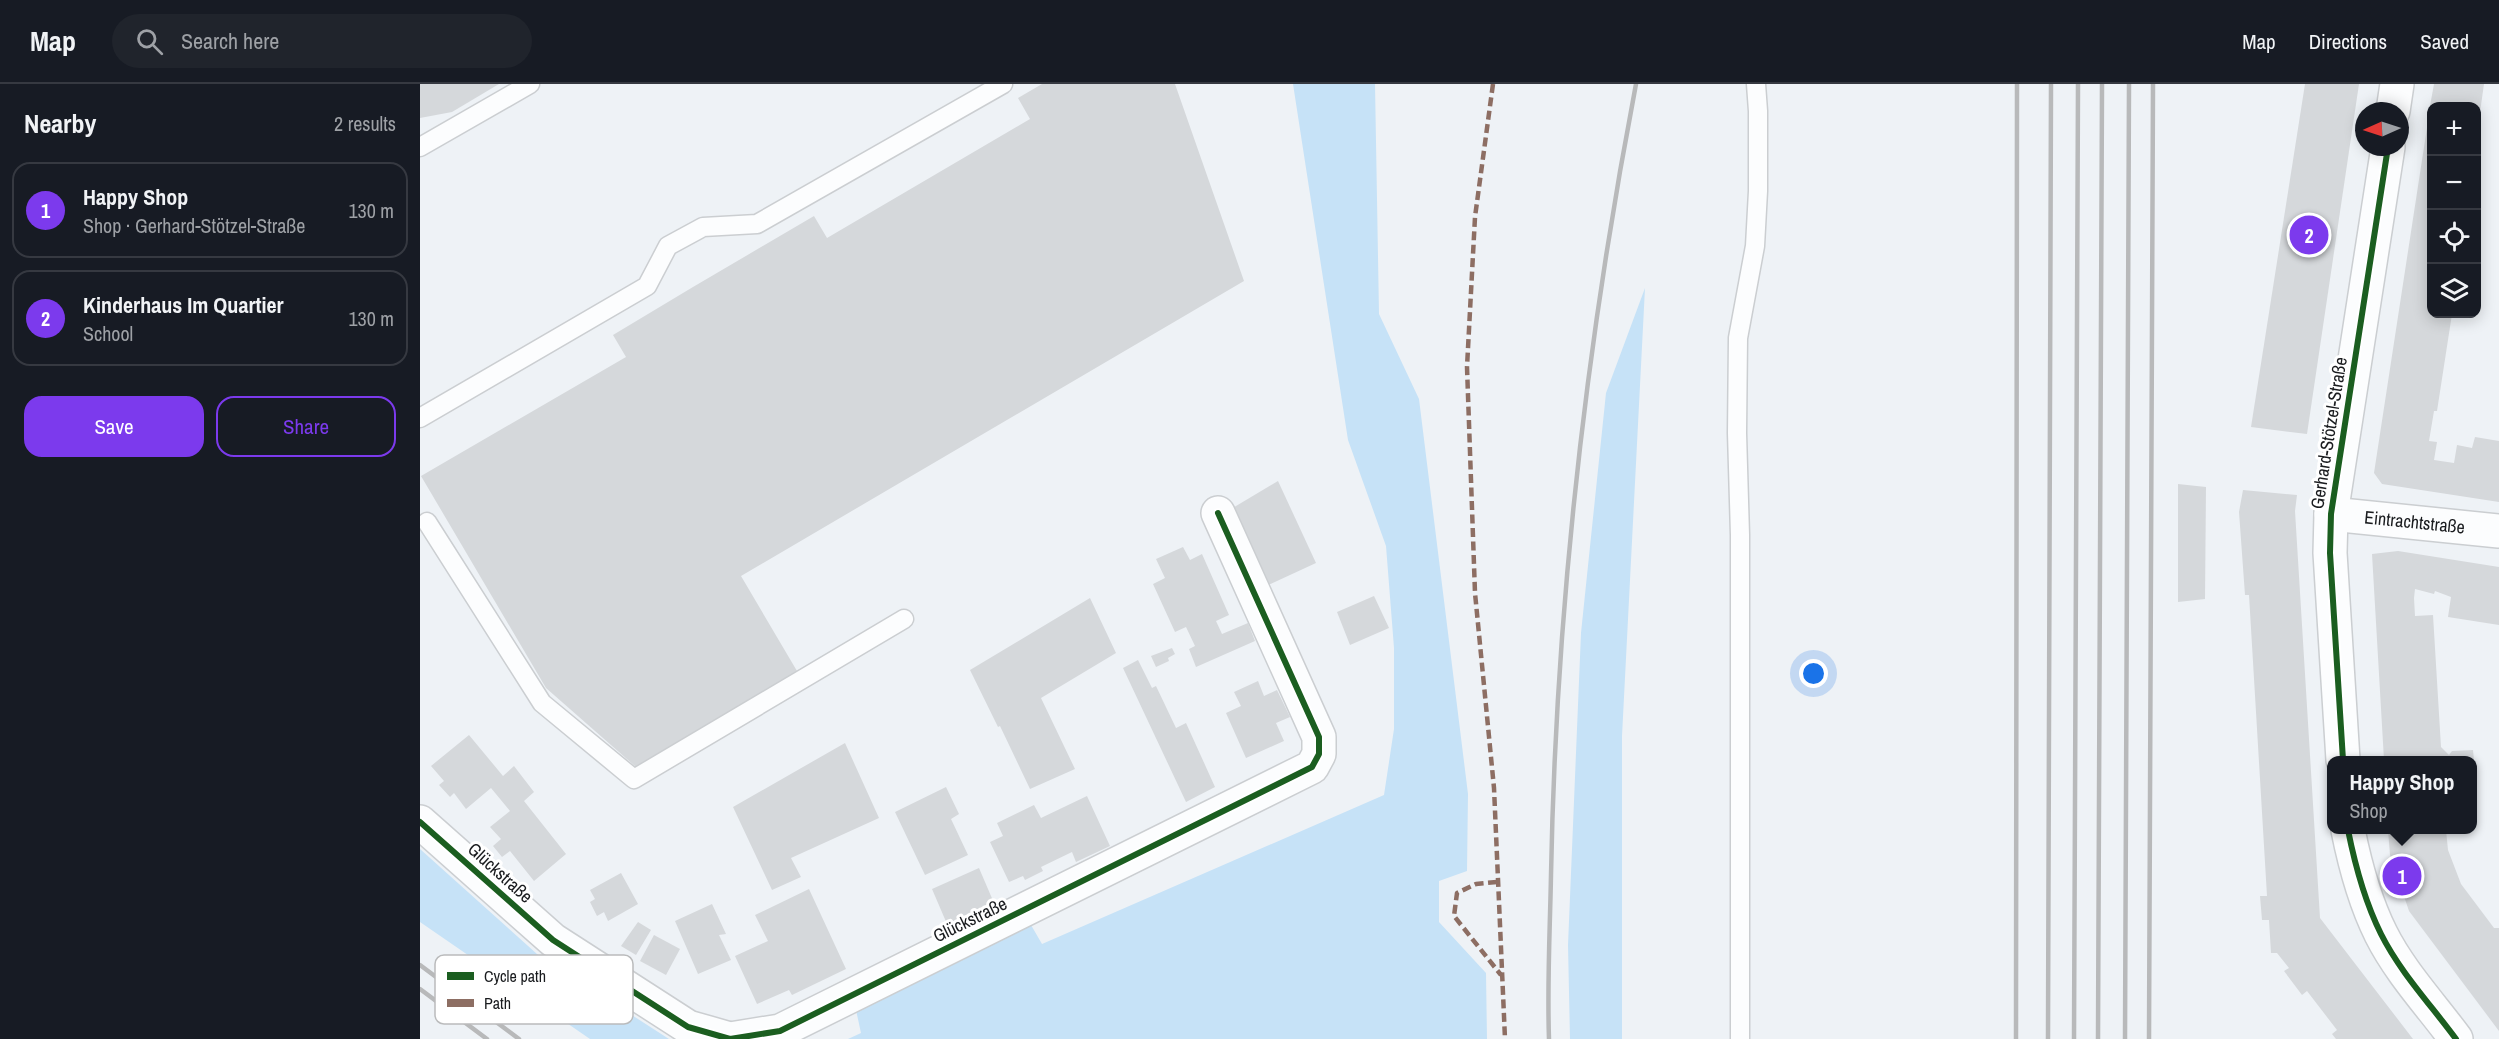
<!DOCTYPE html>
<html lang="en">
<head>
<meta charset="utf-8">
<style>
	body { margin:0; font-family:"Archivo Narrow",sans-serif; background:#20242c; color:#f1f3f6 }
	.controls { position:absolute; right:18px; top:18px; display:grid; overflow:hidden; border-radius:12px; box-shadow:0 3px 15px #0003 }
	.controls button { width:54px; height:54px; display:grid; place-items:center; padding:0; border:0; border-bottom:2px solid #363941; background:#171b24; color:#f1f3f6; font:30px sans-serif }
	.compass { position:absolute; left:1935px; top:18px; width:54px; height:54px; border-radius:50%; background:#171b24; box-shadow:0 3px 15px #0003; rotate:267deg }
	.you { position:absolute; left:1394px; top:590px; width:21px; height:21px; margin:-15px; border:4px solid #fff; border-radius:50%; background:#1a73e8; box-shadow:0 0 0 9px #1a73e833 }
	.badge { display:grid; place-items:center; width:39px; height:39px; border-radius:50%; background:#7c3aed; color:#fff; font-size:20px; font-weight:700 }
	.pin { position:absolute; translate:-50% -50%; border:3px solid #fff; box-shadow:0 2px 6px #0006 }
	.popup { position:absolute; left:1907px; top:672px; width:150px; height:78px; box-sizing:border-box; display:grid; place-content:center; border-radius:12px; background:#171b24; filter:drop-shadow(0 2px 4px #0005); font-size:20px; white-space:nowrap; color:#9ea1a6 }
	.popup b { font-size:22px; color:#f1f3f6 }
	.popup::after { content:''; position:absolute; left:50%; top:100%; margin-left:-12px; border:12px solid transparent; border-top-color:#171b24 }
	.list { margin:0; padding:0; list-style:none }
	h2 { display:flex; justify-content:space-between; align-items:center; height:78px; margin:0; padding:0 24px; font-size:26px }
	h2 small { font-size:20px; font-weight:400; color:#9ea1a6 }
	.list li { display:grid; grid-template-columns:39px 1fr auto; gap:18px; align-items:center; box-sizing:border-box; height:96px; margin:0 12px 12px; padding:0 12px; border:2px solid #363941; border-radius:18px }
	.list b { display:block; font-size:22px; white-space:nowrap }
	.list p { margin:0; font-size:20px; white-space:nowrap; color:#9ea1a6 }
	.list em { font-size:20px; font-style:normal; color:#9ea1a6 }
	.actions { display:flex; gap:12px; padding:18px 24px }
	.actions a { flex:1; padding:14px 0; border:2px solid #7c3aed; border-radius:18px; text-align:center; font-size:21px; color:#7c3aed }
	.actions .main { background:#7c3aed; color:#fff }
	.icon { flex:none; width:33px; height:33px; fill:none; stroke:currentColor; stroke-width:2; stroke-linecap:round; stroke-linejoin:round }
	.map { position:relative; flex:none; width:2079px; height:955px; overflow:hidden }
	header { display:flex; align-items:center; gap:36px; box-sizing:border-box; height:84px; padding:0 30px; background:#171b24; border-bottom:2px solid #363941 }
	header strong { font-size:28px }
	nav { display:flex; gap:33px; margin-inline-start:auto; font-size:21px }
	.search { width:420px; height:54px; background:#20242c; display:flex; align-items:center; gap:15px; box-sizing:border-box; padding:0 21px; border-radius:33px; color:#9ea1a6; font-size:22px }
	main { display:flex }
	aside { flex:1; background:#171b24 }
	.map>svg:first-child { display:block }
</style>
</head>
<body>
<header>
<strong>Map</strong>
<div class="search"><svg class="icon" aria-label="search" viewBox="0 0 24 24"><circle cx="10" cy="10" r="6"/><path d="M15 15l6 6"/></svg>Search here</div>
<nav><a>Map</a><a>Directions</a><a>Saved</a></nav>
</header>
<main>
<aside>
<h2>Nearby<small>2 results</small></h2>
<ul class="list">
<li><span class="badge">1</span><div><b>Happy Shop</b><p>Shop · Gerhard-Stötzel-Straße</p></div><em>130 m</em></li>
<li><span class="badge">2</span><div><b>Kinderhaus Im Quartier</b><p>School</p></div><em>130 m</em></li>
</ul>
<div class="actions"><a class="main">Save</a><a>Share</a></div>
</aside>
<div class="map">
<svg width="2079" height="955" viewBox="0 0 2079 955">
	<rect width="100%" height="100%" fill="#eef2f6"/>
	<g fill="#c6e2f7">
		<path d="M873,0H955L959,230L999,315L1048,710L1047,787L1019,797V838L1066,889L1067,955H428L441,949L436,926L611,841L622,860L964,711L974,645V564L966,462L928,356Z"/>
		<path d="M1225,204L1202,652V955H1150L1148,861L1161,549L1186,309Z"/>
		<path d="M0,765L117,870L249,955H170L0,838Z"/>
	</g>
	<g fill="#d5d8db">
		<path d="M0,0H79L32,28L0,34Z"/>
		<path d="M622,0H755L824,197L321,492L377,587L216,683L126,604L1,392L206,273L193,251L273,203L394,132L407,154L610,35L598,14Z"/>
		<path d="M1885,0H1939L1887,350L1831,343Z"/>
		<path d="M2014,0H2064L2058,42L2056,22H2010Z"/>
		<path d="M2010,24L2012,230H2032L2017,327H2014L2009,357L2017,358L2014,376L2034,379L2037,361L2052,364L2055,353L2079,357V418L1962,400L1954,389Z"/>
		<path d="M2056,46H2060L2058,64H2056Z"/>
		<path d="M858,397L896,479L846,502L811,425Z"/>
		<path d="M1758,400L1786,403L1785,515L1758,518Z"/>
		<path d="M1823,406L1877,411L1875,427L1900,834L1993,955H1916L1912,950L1917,946L1887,907L1882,911L1864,887L1869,884L1857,869H1851L1849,836H1842L1840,812H1847L1829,511H1825L1819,428Z"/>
		<path d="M763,463L770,476L782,470L809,531L796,537L802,550L828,539L835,557L776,583L769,565L775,562L766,543L755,548L733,500L745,494L736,475Z"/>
		<path d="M1978,467L2079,483V541L2028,533L2031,513L2015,507L2014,510L1995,505L1994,514L1995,532L2013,531L2021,663L2029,671L2032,667L2053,666L2054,676H1964L1952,470Z"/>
		<path d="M954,512L969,544L930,561L917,528Z"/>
		<path d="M670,514L696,569L621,614L655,685L610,705L580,642L578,643L550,586Z"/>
		<path d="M752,564L755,570L748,574L749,577L736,583L731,572Z"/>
		<path d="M718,576L732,604L736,602L756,644L766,639L795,703L766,718L703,584Z"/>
		<path d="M838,597L844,612L857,606L870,633L856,639L864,657L826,674L806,629L821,622L814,608Z"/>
		<path d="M49,651L83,692L94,682L114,708L104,717L146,770L114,797L90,767L82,773L73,762L81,755L70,743L90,727L71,704L46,725L34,709L30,713L19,701L24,697L11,682Z"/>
		<path d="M425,659L459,734L371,774L381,793L352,806L313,723Z"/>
		<path d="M2052,685H2054L2056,709H2052Z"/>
		<path d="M526,703L539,730L531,735L548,771L505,791L475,728Z"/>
		<path d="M667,712L690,762L656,778L652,768L621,783L623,787L605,796L603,792L589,798L570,758L583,752L577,739L614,721L621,734Z"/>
		<path d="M1968,746H2026L2028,766L2041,800L2074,844H2079V947L1989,827L1970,771Z"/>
		<path d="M559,784L574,819L527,840L512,805Z"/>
		<path d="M201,789L218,820L188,837L184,828L177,832L170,818L175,815L170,806Z"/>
		<path d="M389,805L426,885L372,911L369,906L337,920L315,872L348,857L335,831Z"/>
		<path d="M292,820L306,850L299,851L311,876L278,890L255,837Z"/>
		<path d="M218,838L231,846L216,871L201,862Z"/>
		<path d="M234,851L260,865L246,891L220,877Z"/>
	</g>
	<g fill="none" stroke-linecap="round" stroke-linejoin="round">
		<defs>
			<g id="lane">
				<path d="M0,63L110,0"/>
				<path d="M0,334L227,202L248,162L283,143L337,140L583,0"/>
				<path d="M7,438L122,619L214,695L484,535"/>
				<path d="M1320,955V451L1317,349L1318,254L1335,162L1338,107V27L1336,0"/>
			</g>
			<g id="street">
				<path d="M1973,27L1977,0"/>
				<path id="s1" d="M1911,430L2079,447"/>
				<path d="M1923,676L1910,469L1911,430L1968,63"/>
				<path d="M0,738L133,856L268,943L310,955L360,947L892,683L899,670V653L798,429"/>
				<path d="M1928,746C1935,781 1945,818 1961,850C1980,888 2011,921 2036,955"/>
			</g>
		</defs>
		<use href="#lane" stroke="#cbced1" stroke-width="21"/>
		<use href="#street" stroke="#cbced1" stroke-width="36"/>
		<use href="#lane" stroke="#fcfdfe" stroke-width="18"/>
		<use href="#street" stroke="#fcfdfe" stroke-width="33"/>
		<g stroke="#b8b9ba" stroke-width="4.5">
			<path d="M0,881L99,955"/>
			<path d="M0,905L67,955"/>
			<path d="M1129,955C1127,900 1130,845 1131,791C1136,525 1166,261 1216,0"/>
			<path d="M1596,955L1597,0"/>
			<path d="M1628,955L1631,0"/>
			<path d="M1654,955L1658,0"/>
			<path d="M1678,955L1682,0"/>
			<path d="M1705,955L1709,0"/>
			<path d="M1729,955L1733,0"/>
		</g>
		<g stroke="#8d6e63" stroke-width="4.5" stroke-dasharray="9 4.5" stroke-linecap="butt">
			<path d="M1073,0L1055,133L1047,283L1055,509L1074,704L1085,955"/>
			<path d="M1077,798L1056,800L1037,809L1034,832L1081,891"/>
		</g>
		<defs>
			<g id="cycleway">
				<path d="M1923,676L1910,469L1911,430L1968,63"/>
				<path d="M0,738L133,856L268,943L310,955L360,947L892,683L899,670V653L798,429"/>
				<path d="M1928,746C1935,781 1945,818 1961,850C1980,888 2011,921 2036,955"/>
			</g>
		</defs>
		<use href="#cycleway" stroke="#fff" stroke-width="10"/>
		<use href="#cycleway" stroke="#1b5e20" stroke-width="6"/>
	</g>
	<g text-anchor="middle" stroke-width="6" stroke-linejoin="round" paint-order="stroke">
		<g font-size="18" fill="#191b1e" stroke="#fff">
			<text transform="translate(1909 349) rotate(-81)" y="6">Gerhard-Stötzel-Straße</text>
			<text dy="6" stroke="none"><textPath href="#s1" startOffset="84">Eintrachtstraße</textPath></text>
			<text transform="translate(80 789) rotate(42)" y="6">Glückstraße</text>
			<text transform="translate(550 836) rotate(-26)" y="6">Glückstraße</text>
		</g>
	</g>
	<rect x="15" y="871" width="198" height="69" rx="9" fill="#fff" stroke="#babbbc" stroke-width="1.5"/>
	<rect x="27" y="888" width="27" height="8" fill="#1b5e20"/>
	<rect x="27" y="915" width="27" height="8" fill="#8d6e63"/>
	<g font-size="16" fill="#191b1e">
		<text x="64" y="898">Cycle path</text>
		<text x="64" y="925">Path</text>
	</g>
</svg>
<div class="controls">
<button>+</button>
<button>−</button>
<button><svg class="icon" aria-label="locate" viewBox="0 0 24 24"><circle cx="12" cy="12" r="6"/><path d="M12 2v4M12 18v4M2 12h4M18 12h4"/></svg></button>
<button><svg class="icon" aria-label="layers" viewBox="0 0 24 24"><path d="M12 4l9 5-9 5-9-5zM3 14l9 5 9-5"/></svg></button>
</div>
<svg class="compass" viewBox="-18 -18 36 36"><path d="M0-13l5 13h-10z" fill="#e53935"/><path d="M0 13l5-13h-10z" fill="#9ea1a6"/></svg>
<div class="you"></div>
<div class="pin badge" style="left:1982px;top:792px">1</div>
<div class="popup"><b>Happy Shop</b>Shop</div>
<div class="pin badge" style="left:1889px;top:151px">2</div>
</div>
</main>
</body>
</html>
